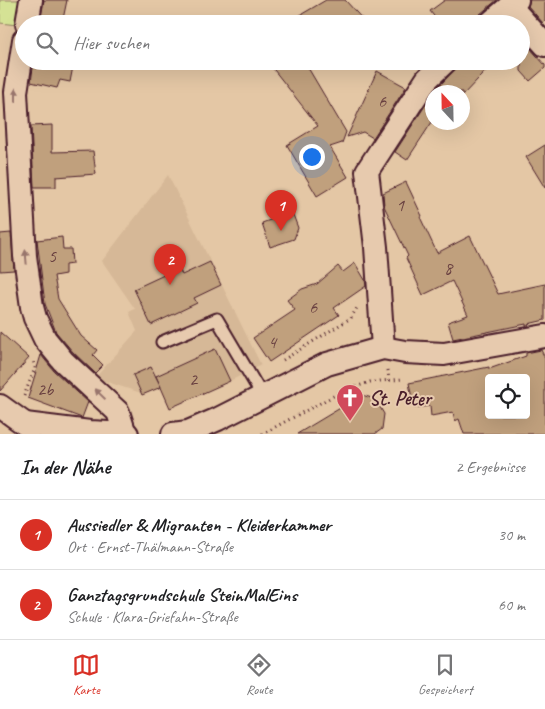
<!DOCTYPE html>
<html lang="de">
<head>
<meta charset="utf-8">
<style>
	body { margin:0; font-family:Caveat,sans-serif; background:#f6f6f6; color:#202124 }
	.controls { position:absolute; right:15px; bottom:15px; display:grid; overflow:hidden; border-radius:5px; box-shadow:0 5px 20px #0002 }
	.controls button { width:45px; height:45px; display:grid; place-items:center; padding:0; border:0; border-bottom:1px solid #e0e0e0; background:#fff; color:#202124; font:25px sans-serif }
	.compass { position:absolute; left:425px; top:85px; width:45px; height:45px; border-radius:50%; background:#fff; box-shadow:0 5px 20px #0002; rotate:338deg }
	.you { position:absolute; left:311px; top:156px; width:18px; height:18px; margin:-12px; border:4px solid #fff; border-radius:50%; background:#1a73e8; box-shadow:0 0 0 8px #1a73e833 }
	.badge { display:grid; place-items:center; width:32px; height:32px; border-radius:50%; background:#d93025; color:#fff; font-size:16px; font-weight:700 }
	.pin { position:absolute; translate:-50% -41px; filter:drop-shadow(0 1px 2px #0008) }
	.pin::after { content:''; position:absolute; top:26px; width:18px; height:15px; background:inherit; clip-path:polygon(0 0,100% 0,50% 100%) }
	.list { margin:0; padding:0; list-style:none }
	h2 { display:flex; justify-content:space-between; align-items:center; height:65px; margin:0; padding:0 20px; font-size:21px }
	h2 small { font-size:16px; font-weight:400; color:#757577 }
	.list li { display:grid; grid-template-columns:32px 1fr auto; gap:15px; align-items:center; box-sizing:border-box; height:70px; padding:0 20px; border-top:1px solid #e0e0e0 }
	.list b { display:block; font-size:19px; white-space:nowrap }
	.list p { margin:0; font-size:16px; white-space:nowrap; color:#757577 }
	.list em { font-size:16px; font-style:normal; color:#757577 }
	.icon { flex:none; width:28px; height:28px; fill:none; stroke:currentColor; stroke-width:2; stroke-linecap:round; stroke-linejoin:round }
	.map { position:relative; flex:none; width:545px; height:434px; overflow:hidden }
	.search { position:absolute; background:#fff; box-shadow:0 5px 20px #0002; left:15px; right:15px; top:15px; height:55px; display:flex; align-items:center; gap:12px; box-sizing:border-box; padding:0 18px; border-radius:28px; color:#757577; font-size:19px }
	.sheet { height:205px; background:#fff }
	nav { display:flex; justify-content:space-around; align-items:center; box-sizing:border-box; height:70px; border-top:1px solid #e0e0e0; background:#fff; font-size:14px; color:#757577 }
	nav a { display:grid; justify-items:center; gap:2px }
	nav .on { color:#d93025 }
	.map>svg:first-child { display:block }
</style>
</head>
<body>
<div class="map">
<svg width="545" height="434" viewBox="0 0 545 434">
	<rect width="100%" height="100%" fill="#e4c7a5"/>
	<filter id="ink" filterUnits="userSpaceOnUse"><feTurbulence type="fractalNoise" baseFrequency=".02" numOctaves="2"/><feDisplacementMap in="SourceGraphic" scale="10" xChannelSelector="R" yChannelSelector="G"/><feConvolveMatrix kernelMatrix="1 2 1 2 8 2 1 2 1" color-interpolation-filters="sRGB"/></filter>
	<g filter="url(#ink)">
		<path fill="#d6b897" d="M168,175L261,365L230,381L170,408L161,387L142,395L141,393L95,378L137,331L129,312L135,309L102,261Z"/>
		<path fill="#d5e295" stroke="#908060" d="M0,0H21L17,25L0,23Z"/>
		<g fill="#c0a07d" stroke="#4a1f2b" fill-rule="evenodd">
			<path d="M44,0H67L62,24H40Z"/>
			<path d="M326,0H345L367,24H285Z"/>
			<path d="M445,0H497L480,14L476,24H440L430,11Z"/>
			<path d="M530,0H545V21L543,23L528,6Z"/>
			<path d="M521,38L545,65V68L530,81L521,71Z"/>
			<path d="M34,61H74L70,82L60,80L57,88L31,82Z"/>
			<path d="M267,61H304L346,132L342,143L330,147L348,177L317,196L287,145L318,126Z"/>
			<path d="M462,61H495L462,96V92H434Z"/>
			<path d="M377,71L406,87L373,138L363,132L347,137Z"/>
			<path d="M432,95V122L407,160L395,152Z"/>
			<path d="M52,125V152L93,151L96,174L56,177V187H34L31,126Z"/>
			<path d="M545,145V188L526,157Z"/>
			<path d="M406,182L422,216L420,217L437,253L470,236L498,294L545,284V320L528,324L529,326H526V324L453,339L448,322L468,315L452,281L423,295L406,258L408,256L384,206L383,193Z"/>
			<path d="M292,212L298,228L294,239L270,247L262,223Z"/>
			<path d="M11,233L14,270L0,271V234Z"/>
			<path d="M62,237L63,249H71L72,264L65,265V274L54,276L58,299L81,336L97,350L93,355L103,365L95,373L73,352L56,332L45,304L37,240Z"/>
			<path d="M210,262L221,285L194,298L197,303L151,325L134,289L179,268L182,275Z"/>
			<path d="M355,263L365,280L366,286L334,308L339,315L269,362L253,338L295,310L287,300L302,289L317,284L338,266L343,272Z"/>
			<path d="M0,332L29,358L0,391Z"/>
			<path d="M215,349L230,381L170,408L156,376Z"/>
			<path d="M541,350L545,358V434H464L459,419L455,421L453,412L431,416L430,406L414,408L409,383L489,367V369L526,356V353ZM489,378H526V415H489Z"/>
			<path d="M41,355L54,371L88,402L82,418L28,398Z"/>
			<path d="M151,367L161,387L142,395L133,375Z"/>
			<path d="M362,395L375,399L384,414L382,429L375,434H297Z"/>
		</g>
		<g fill="none" stroke-linecap="round" stroke-linejoin="round">
			<defs>
				<path id="service" d="M162,342L217,319L263,397"/>
				<g id="minor">
					<path d="M510,6L545,45"/>
					<path d="M27,24L31,0"/>
					<path d="M489,24L517,0"/>
					<path d="M24,40L16,92L25,256L32,307L35,318L45,339L63,361L118,412L125,434"/>
					<path d="M383,348L376,247L367,171L427,79L446,61"/>
					<path d="M0,406L25,424"/>
					<path d="M25,424L90,432L127,434"/>
					<path d="M173,434L188,432L218,419L327,364L383,348L405,352L444,354L545,336"/>
				</g>
			</defs>
			<use href="#service" stroke="#4a1f2b" stroke-width="15"/>
			<use href="#minor" stroke="#4a1f2b" stroke-width="26"/>
			<g stroke="#4a1f2b" stroke-width="3" stroke-dasharray="1 4" stroke-linecap="butt">
				<path d="M283,360L351,318L358,306"/>
				<path d="M388,370L389,381"/>
				<path d="M24,396L35,368L33,360"/>
				<path d="M262,434L341,392L370,382L403,379"/>
			</g>
			<use href="#service" stroke="#e7caae" stroke-width="11"/>
			<use href="#minor" stroke="#e7caae" stroke-width="22"/>
		</g>
		<defs><path id="oneway-solid" d="M-6-.8H1V-3.2L6.5 0L1 3.2V.8H-6Z" transform="scale(1.25)"/></defs>
		<g fill="#98746c">
			<use href="#oneway-solid" transform="translate(16 95) rotate(-90)"/>
			<use href="#oneway-solid" transform="translate(26 257) rotate(-95)"/>
			<use href="#oneway-solid" transform="translate(100 394) rotate(-136)"/>
		</g>
	</g>
	<defs>
		<symbol id="church-pin" viewBox="-11 -11 22 30"><path d="M0 17L-7.5 6A9.5 9.5 0 1 1 7.5 6Z" fill="#d1495b" stroke="#e7caae"/><path d="M-1.2-6h2.4v3.5h3.3v2.4h-3.3V6h-2.4V-.1h-3.3v-2.4h3.3Z" fill="#fff"/></symbol>
	</defs>
	<g fill-rule="evenodd">
		<use href="#church-pin" x="334" y="382" width="32" height="43"/>
	</g>
	<g text-anchor="middle" stroke-width="4" stroke-linejoin="round" paint-order="stroke">
		<g font-size="18" fill="#683f40">
			<text x="382" y="107">6</text>
			<text x="400" y="211">1</text>
			<text x="52" y="262">5</text>
			<text x="448" y="274">8</text>
			<text x="313" y="313">6</text>
			<text x="272" y="348">4</text>
			<text x="193" y="385">2</text>
			<text x="45" y="395">2b</text>
		</g>
		<g font-size="20" font-weight="bold" fill="#4a1f2b" stroke="#e7caae" text-anchor="start">
			<text x="369" y="405">St. Peter</text>
		</g>
	</g>
</svg>
<div class="controls">
<button><svg class="icon" aria-label="locate" viewBox="0 0 24 24"><circle cx="12" cy="12" r="6"/><path d="M12 2v4M12 18v4M2 12h4M18 12h4"/></svg></button>
</div>
<svg class="compass" viewBox="-18 -18 36 36"><path d="M0-13l5 13h-10z" fill="#e53935"/><path d="M0 13l5-13h-10z" fill="#757577"/></svg>
<div class="you"></div>
<div class="pin badge" style="left:281px;top:231px">1</div>
<div class="pin badge" style="left:170px;top:285px">2</div>
<div class="search"><svg class="icon" aria-label="search" viewBox="0 0 24 24"><circle cx="10" cy="10" r="6"/><path d="M15 15l6 6"/></svg>Hier suchen</div>
</div>
<section class="sheet">
<h2>In der Nähe<small>2 Ergebnisse</small></h2>
<ul class="list">
<li><span class="badge">1</span><div><b>Aussiedler &amp; Migranten - Kleiderkammer</b><p>Ort · Ernst-Thälmann-Straße</p></div><em>30 m</em></li>
<li><span class="badge">2</span><div><b>Ganztagsgrundschule SteinMalEins</b><p>Schule · Klara-Griefahn-Straße</p></div><em>60 m</em></li>
</ul>
</section>
<nav>
<a class="on"><svg class="icon" aria-label="map" viewBox="0 0 24 24"><path d="M3 6l6-2 6 2 6-2v14l-6 2-6-2-6 2zM9 4v14M15 6v14"/></svg>Karte</a>
<a><svg class="icon" aria-label="directions" viewBox="0 0 24 24"><path d="M12 3l9 9-9 9-9-9zM9 14v-3h6M13 9l2 2-2 2"/></svg>Route</a>
<a><svg class="icon" aria-label="saved" viewBox="0 0 24 24"><path d="M7 4h10v16l-5-4-5 4z"/></svg>Gespeichert</a>
</nav>
</body>
</html>
